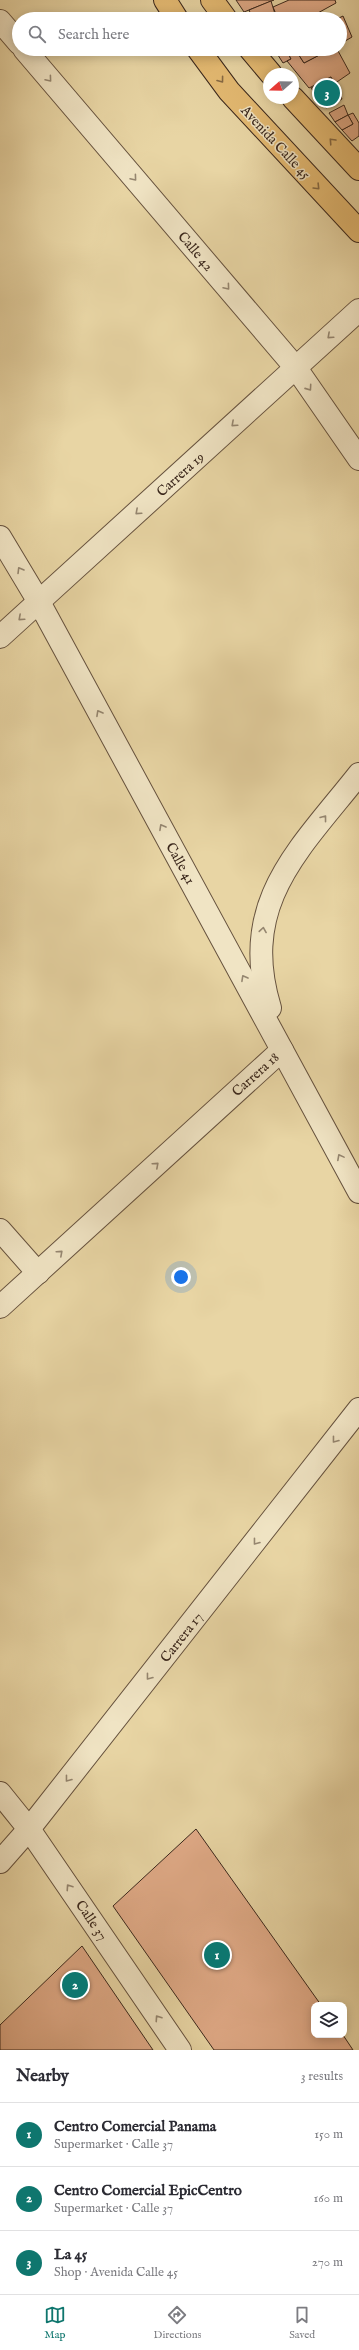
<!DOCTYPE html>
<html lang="en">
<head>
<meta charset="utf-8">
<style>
	body { margin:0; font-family:"IM FELL English",serif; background:#f7f7f7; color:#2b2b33 }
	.controls { position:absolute; right:12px; bottom:12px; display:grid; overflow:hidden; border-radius:8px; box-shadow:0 2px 10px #0003 }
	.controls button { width:36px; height:36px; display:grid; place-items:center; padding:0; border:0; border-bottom:1px solid #e1e1e2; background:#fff; color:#2b2b33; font:20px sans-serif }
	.compass { position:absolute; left:263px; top:68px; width:36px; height:36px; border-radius:50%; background:#fff; box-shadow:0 2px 10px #0003; rotate:250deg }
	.you { position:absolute; left:181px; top:1277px; width:14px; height:14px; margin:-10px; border:3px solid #fff; border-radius:50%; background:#1a73e8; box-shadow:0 0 0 6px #1a73e833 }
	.badge { display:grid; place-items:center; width:26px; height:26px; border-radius:50%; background:#0f766e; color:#fff; font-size:13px; font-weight:700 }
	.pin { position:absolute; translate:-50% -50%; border:2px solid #fff; box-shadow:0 1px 4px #0006 }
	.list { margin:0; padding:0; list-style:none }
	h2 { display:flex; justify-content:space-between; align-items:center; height:52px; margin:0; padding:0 16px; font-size:17px }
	h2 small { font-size:13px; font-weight:400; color:#7c7c81 }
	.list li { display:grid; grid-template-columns:26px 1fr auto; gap:12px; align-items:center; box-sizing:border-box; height:64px; padding:0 16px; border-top:1px solid #e1e1e2 }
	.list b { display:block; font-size:15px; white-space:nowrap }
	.list p { margin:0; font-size:13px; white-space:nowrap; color:#7c7c81 }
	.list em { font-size:13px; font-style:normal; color:#7c7c81 }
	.icon { flex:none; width:22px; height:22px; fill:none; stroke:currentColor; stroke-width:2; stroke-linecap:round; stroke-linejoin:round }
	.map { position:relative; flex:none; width:359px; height:2050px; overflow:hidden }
	.search { position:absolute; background:#fff; box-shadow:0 2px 10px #0003; left:12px; right:12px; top:12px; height:44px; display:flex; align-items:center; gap:10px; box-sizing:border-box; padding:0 14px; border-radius:22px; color:#7c7c81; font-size:15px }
	.sheet { height:244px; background:#fff }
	nav { display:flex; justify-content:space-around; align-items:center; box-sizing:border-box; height:56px; border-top:1px solid #e1e1e2; background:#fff; font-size:11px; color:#7c7c81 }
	nav a { display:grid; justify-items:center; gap:2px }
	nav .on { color:#0f766e }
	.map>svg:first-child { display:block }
</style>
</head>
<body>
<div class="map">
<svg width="359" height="2050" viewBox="0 0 359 2050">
	<rect width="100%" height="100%" fill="#e8d5a4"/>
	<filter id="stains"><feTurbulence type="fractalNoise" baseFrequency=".005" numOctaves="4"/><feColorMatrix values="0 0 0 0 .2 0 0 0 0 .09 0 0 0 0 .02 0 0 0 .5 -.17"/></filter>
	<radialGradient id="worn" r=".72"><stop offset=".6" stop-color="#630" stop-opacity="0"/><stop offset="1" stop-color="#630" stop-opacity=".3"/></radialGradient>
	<g fill="#e0aa87" stroke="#3a271c">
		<path d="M236,0H274L244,12Z"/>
		<path d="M289,0H335L336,3L316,14L319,19H278L273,7Z"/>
		<path d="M271,1L275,14L263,19H253L249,10Z"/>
		<path d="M275,14L278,19H263Z"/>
		<path d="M343,16L352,37L340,44V19H337Z"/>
		<path d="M281,49H286L291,59L283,63L276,52Z"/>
		<path d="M286,49H295L304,63L331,49H337L350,73L334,84L331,77L309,88L287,61L291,59Z"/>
		<path d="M295,49H331L304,63Z"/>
		<path d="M331,77L342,99L326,108L311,88Z"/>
		<path d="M344,105L348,115L335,122L329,113Z"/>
		<path d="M353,113L359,123V136L352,141L342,130L353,124L348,115Z"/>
		<path d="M348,115L353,124L342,130L335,122Z"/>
		<path d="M196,1829L321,2005H314V2035H343L353,2050H214L113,1906Z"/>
		<path d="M82,1946L153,2050H0V2025Z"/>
	</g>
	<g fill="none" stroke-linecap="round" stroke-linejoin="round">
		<defs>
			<g id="minor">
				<path d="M0,21L19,43"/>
				<path d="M24,49L296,368L359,459"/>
				<path d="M0,537L39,602L359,1192"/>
				<path d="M0,637L359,310"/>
				<path d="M270,1008C238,903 299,850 359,774"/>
				<path d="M0,1230L38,1273"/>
				<path d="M0,1307L282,1050"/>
				<path d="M0,1793L29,1829L180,2050"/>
				<path d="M0,1862L29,1829L359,1409"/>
			</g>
			<g id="major">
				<path d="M165,0L177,19"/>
				<path d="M212,0L226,19"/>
				<path d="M198,49L229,91L359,231"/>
				<path d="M250,49L271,74"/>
				<path d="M293,98L359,169"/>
			</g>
		</defs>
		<use href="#minor" stroke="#66523e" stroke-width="24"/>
		<use href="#major" stroke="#3a271c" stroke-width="24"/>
		<use href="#minor" stroke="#f0e4c4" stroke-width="22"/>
		<use href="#major" stroke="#e4ba72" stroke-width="22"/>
	</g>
	<defs><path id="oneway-chevron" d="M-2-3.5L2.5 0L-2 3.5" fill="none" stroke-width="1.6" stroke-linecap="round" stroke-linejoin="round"/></defs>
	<g stroke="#958670">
		<use href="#oneway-chevron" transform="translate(49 79) rotate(50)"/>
		<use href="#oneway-chevron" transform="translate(134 178) rotate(50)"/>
		<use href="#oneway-chevron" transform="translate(227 287) rotate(50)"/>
		<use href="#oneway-chevron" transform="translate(330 336) rotate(138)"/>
		<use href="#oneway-chevron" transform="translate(309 388) rotate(55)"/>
		<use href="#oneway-chevron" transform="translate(234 424) rotate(138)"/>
		<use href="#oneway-chevron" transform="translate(138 512) rotate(138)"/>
		<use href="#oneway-chevron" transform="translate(20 570) rotate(-121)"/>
		<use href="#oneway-chevron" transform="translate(21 618) rotate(138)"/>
		<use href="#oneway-chevron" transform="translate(99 713) rotate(-119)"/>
		<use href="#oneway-chevron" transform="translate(324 818) rotate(-52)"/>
		<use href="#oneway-chevron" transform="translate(162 827) rotate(-119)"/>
		<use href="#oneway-chevron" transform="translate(263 930) rotate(-81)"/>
		<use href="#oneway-chevron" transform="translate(244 978) rotate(-119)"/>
		<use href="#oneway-chevron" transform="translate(340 1157) rotate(-118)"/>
		<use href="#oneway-chevron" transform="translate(156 1165) rotate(-42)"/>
		<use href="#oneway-chevron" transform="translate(60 1253) rotate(-42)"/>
		<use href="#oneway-chevron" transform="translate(335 1440) rotate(128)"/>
		<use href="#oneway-chevron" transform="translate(256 1542) rotate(128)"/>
		<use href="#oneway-chevron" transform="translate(149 1677) rotate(128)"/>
		<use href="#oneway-chevron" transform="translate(68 1779) rotate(128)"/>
		<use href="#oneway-chevron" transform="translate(69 1887) rotate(-124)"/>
		<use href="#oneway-chevron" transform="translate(158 2018) rotate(-124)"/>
	</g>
	<g stroke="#866943">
		<use href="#oneway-chevron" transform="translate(221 80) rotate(53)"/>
		<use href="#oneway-chevron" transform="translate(332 141) rotate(-133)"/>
		<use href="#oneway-chevron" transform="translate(317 187) rotate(46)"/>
	</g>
	<g text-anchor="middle" stroke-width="3" stroke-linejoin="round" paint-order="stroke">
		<g font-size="14" fill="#3a271c" stroke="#f0e4c4">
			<text transform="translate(276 142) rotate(47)" y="5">Avenida Calle 45</text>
			<text transform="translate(196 251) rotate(50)" y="5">Calle 42</text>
			<text transform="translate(180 474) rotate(-42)" y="5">Carrera 19</text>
			<text transform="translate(181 863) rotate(61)" y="5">Calle 41</text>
			<text transform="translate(255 1074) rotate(-42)" y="5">Carrera 18</text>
			<text transform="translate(181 1637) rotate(-52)" y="5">Carrera 17</text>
			<text transform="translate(92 1920) rotate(56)" y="5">Calle 37</text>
		</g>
	</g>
	<rect width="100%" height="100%" filter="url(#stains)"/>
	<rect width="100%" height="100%" fill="url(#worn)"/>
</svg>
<div class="controls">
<button><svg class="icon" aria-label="layers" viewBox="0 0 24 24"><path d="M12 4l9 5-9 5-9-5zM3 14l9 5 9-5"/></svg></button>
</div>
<svg class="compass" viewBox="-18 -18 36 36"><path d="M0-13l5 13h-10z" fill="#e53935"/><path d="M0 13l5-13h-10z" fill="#7c7c81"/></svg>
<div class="you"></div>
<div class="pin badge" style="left:217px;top:1955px">1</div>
<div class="pin badge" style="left:75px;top:1985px">2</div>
<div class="pin badge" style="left:327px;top:93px">3</div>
<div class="search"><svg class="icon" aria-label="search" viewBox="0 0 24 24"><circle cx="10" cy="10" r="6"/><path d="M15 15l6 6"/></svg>Search here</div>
</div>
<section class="sheet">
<h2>Nearby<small>3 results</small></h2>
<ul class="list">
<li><span class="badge">1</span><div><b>Centro Comercial Panama</b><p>Supermarket · Calle 37</p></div><em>150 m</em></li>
<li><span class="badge">2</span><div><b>Centro Comercial EpicCentro</b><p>Supermarket · Calle 37</p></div><em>160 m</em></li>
<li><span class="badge">3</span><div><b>La 45</b><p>Shop · Avenida Calle 45</p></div><em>270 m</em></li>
</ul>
</section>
<nav>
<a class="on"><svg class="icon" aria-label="map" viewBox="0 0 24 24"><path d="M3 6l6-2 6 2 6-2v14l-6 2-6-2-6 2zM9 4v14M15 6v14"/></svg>Map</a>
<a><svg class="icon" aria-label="directions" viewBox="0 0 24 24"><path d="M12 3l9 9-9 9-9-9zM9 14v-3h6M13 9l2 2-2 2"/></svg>Directions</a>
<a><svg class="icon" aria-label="saved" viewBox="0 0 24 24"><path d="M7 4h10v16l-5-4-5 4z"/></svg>Saved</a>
</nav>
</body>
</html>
